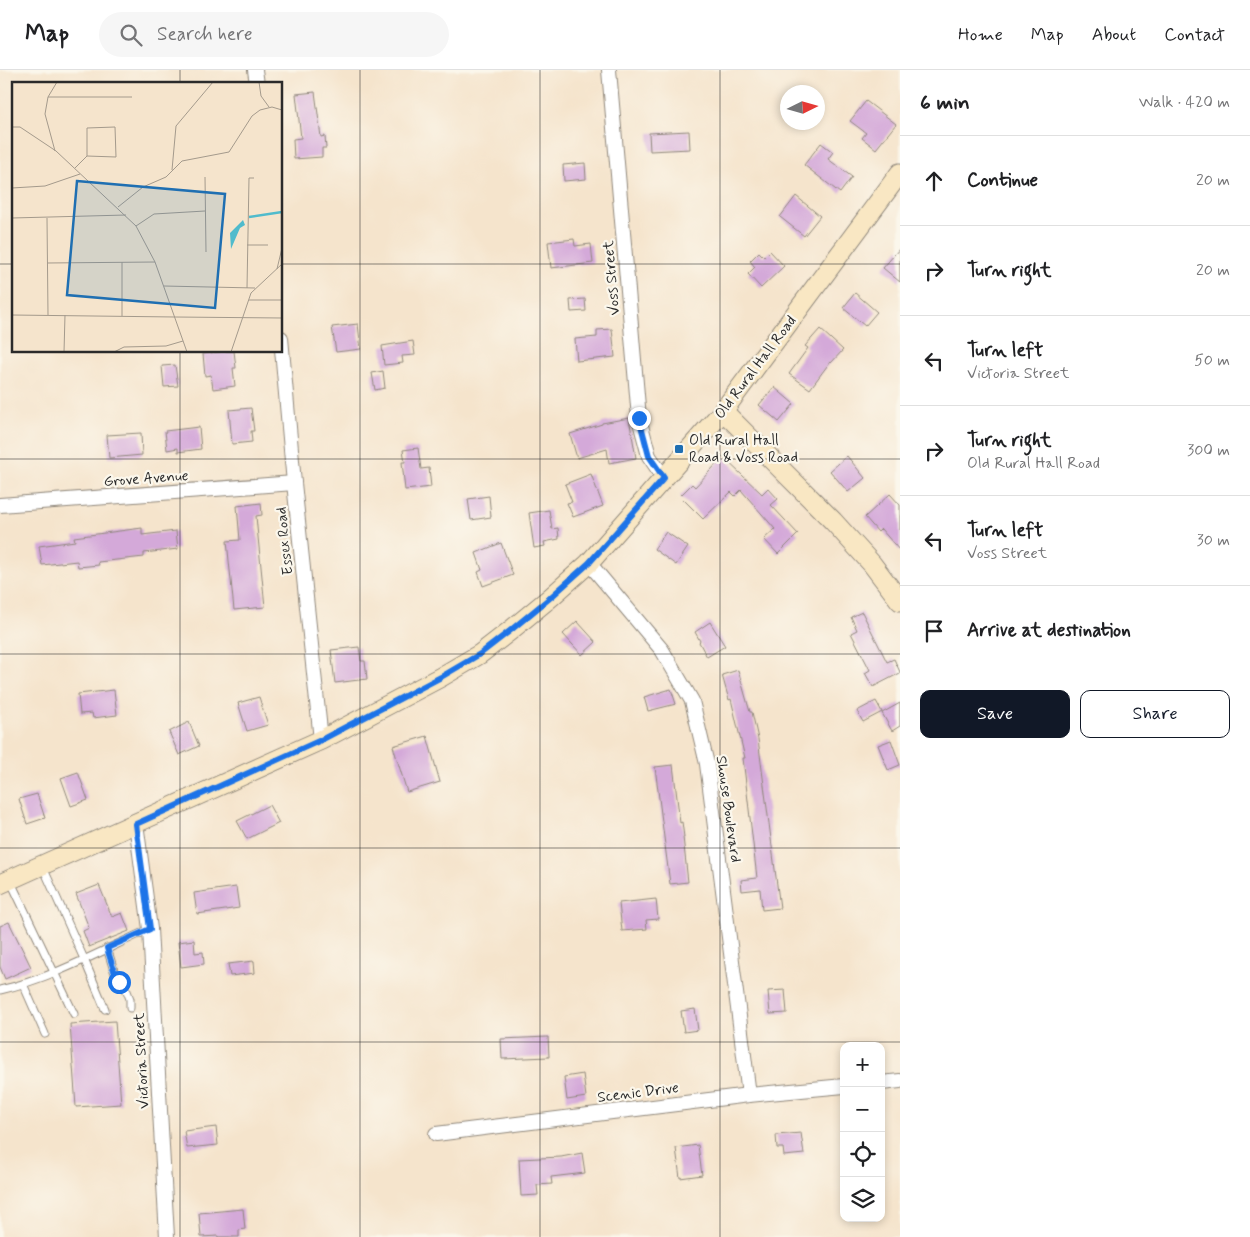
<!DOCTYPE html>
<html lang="en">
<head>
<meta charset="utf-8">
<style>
	body { margin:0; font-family:Mynerve,sans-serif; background:#f6f6f6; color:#202124 }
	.controls { position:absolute; right:15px; bottom:15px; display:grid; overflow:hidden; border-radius:10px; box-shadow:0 2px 8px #0003 }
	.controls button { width:45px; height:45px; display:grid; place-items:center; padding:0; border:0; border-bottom:1px solid #e0e0e0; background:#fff; color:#202124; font:25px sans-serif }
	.compass { position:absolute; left:780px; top:15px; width:45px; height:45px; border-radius:50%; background:#fff; box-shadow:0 2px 8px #0003; rotate:85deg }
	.stop { position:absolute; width:15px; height:15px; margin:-11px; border:4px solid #1a73e8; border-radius:50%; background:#fff }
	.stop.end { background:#1a73e8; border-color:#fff; box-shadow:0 1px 5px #0008 }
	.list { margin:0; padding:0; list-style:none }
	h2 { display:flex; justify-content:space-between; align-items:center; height:65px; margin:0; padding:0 20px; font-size:21px }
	h2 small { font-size:16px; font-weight:400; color:#757577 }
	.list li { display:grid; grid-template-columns:32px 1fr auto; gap:15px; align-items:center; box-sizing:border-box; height:90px; padding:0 20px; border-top:1px solid #e0e0e0 }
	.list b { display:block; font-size:19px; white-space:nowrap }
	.list p { margin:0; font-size:16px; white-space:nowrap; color:#757577 }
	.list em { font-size:16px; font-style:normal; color:#757577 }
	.actions { display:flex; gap:10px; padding:15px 20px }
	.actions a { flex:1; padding:11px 0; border:1px solid #111827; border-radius:10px; text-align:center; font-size:18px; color:#111827 }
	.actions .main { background:#111827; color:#fff }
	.icon { flex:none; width:28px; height:28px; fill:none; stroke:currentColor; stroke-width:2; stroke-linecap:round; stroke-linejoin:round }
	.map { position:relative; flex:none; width:900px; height:1167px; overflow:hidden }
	header { display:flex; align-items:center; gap:30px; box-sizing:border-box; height:70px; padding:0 25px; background:#fff; border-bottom:1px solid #e0e0e0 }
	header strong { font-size:24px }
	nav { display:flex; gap:28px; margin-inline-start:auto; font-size:18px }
	.search { width:350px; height:45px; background:#f6f6f6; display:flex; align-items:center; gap:12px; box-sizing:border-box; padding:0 18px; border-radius:28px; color:#757577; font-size:19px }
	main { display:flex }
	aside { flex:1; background:#fff }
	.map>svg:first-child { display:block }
</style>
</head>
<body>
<header>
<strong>Map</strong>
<div class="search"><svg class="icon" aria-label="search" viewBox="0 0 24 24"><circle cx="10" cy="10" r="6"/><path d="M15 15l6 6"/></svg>Search here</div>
<nav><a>Home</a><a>Map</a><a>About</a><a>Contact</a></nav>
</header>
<main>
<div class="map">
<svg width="900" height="1167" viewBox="0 0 900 1167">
	<rect width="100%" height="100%" fill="#fbf7ec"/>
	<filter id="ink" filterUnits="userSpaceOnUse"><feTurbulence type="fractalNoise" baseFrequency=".02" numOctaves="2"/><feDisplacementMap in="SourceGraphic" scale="10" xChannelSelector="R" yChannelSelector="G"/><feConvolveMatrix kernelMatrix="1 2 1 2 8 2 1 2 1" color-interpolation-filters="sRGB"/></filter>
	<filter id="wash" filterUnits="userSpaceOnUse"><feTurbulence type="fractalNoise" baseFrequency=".0096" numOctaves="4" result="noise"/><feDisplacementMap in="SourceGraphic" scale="20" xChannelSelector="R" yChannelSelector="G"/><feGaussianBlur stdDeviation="1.12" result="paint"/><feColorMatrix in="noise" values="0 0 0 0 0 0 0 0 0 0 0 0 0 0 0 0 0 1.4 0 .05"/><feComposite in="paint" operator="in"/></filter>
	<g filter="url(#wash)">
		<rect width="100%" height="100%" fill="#f5e4cc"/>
		<g id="blocks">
			<g fill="#d4a9d9">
				<path d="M315,22L321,67L325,66L326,78H322V87L294,89L293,69L301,68L296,24Z"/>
				<path d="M866,31L896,54L876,79L862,68L866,63L850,51Z"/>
				<path d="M689,61L690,79L650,81L649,63Z"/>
				<path d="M821,73L833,82L828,89L852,107L840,123L804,95Z"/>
				<path d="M585,93L586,109L564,111L563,95Z"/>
				<path d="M796,126L820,146L804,166L780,147Z"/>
				<path d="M574,169L575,176L591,174L593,193L551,198L548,172Z"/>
				<path d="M900,178V212L883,198Z"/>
				<path d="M770,181L784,196L761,218L748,204L755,197L750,191L759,182L764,187Z"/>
				<path d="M855,223L877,242L865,256L843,238Z"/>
				<path d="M585,229L586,241L571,242L570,230Z"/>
				<path d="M358,254L361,279L336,282L332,257Z"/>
				<path d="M612,259L615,287L577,291L575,269L597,267V260Z"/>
				<path d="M820,259L843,280L831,293L830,292L810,319L789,304L808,278L805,276Z"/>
				<path d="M413,271L415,285L402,286L403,293L384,295L382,276Z"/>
				<path d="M225,281H234L236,298H233L235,316L213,319L211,305L205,306L203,284Z"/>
				<path d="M175,295L178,316L164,317L162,296Z"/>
				<path d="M383,301L385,318L375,320L372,303Z"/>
				<path d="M774,317L794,334L779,352L759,335Z"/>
				<path d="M251,338L254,361H251L252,372L232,374L229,340Z"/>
				<path d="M629,348L636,388L609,393L607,379L577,388L570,364L602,354V353Z"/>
				<path d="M199,357L201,379L178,382V378L167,380L165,361Z"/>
				<path d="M141,363L142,385L109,388L107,365Z"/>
				<path d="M418,378L421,399L429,398L431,417L405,420L402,392H405L403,380Z"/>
				<path d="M847,386L865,408L848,422L830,401Z"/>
				<path d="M723,387L762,424L768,418L778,429L771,435L798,464L778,484L764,469L775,459L741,420L735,426L731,422L703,449L680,426L692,414L695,417Z"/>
				<path d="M591,404L603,436L573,447L567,433L572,432L565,414Z"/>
				<path d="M890,424L900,435V481L881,459L878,462L865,447Z"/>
				<path d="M489,426L491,447L471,450L468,429Z"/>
				<path d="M261,433L262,445L256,446L257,457L265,537L234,540L227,471L240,470L237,436Z"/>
				<path d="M549,440L552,459L558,458L559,469L544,472L545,476L534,478L529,443Z"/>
				<path d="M142,458V465L176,461L178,479L144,483V487L98,492L99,495L78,497L77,491L42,495L39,476L75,471L74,467Z"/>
				<path d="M666,462L688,477L676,495L654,479Z"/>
				<path d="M501,473L513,505L483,516L478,502L482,500L476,483Z"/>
				<path d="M862,542L887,592L894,589L900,602V603L873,617L865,603L870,600L851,563L857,560L851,547Z"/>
				<path d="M577,551L596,572L582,585L563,564Z"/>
				<path d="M710,552L725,576L707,587L699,572L700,571L695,562Z"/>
				<path d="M359,577L361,591H365L367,609L335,613L331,580Z"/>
				<path d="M738,600L750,642H752L758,669L780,838L762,840L760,819L742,821L741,810L757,808L743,688H745L731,629L729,630L722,605Z"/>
				<path d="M671,619L676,634L648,641L644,627Z"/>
				<path d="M114,620L117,645L93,648L92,643L80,644L78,624Z"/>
				<path d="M259,627L268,655L247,661L238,633Z"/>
				<path d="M876,631L882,642L863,652L857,641Z"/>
				<path d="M900,633V656L892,661L882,643Z"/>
				<path d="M189,652L199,676L179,685L169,662Z"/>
				<path d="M427,666L440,712L407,722L393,676Z"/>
				<path d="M891,670L900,695L888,700L878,675Z"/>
				<path d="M673,695L680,753L682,752L684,767H683L688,812L670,814L655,697Z"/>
				<path d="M78,702L88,730L71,736L61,708Z"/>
				<path d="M37,724L45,748L27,754L19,729Z"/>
				<path d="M269,735L279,753L247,769L237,751Z"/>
				<path d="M99,815L112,847L122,843L129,861L89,877L83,861L89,858L76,824Z"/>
				<path d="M236,817L239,838L197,844L194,823Z"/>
				<path d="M656,829L658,849L646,850L647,859L622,861L619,833Z"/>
				<path d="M9,852L31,897L5,909L0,897V856Z"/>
				<path d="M194,870L195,883L203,882L204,894L181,897L178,872Z"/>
				<path d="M254,891L255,903L230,906L228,894Z"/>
				<path d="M785,920L787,943L770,944L768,921Z"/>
				<path d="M695,939L698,960L684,962L681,941Z"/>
				<path d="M115,951L121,1034L76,1037L70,954Z"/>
				<path d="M548,967L549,987L502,989L501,969Z"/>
				<path d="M583,1004L586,1027L567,1030L564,1007Z"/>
				<path d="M216,1057L218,1075L187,1078L184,1061Z"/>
				<path d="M801,1063L804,1084L784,1086L783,1078H777L776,1065Z"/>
				<path d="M698,1075L702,1105L680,1108L676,1078Z"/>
				<path d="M582,1083L585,1103L551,1107L552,1114L537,1115L538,1125L521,1126L519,1089L561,1087Z"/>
				<path d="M243,1139L245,1159L239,1160V1167H218V1166L201,1167L199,1143Z"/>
			</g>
		</g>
	</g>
	<g filter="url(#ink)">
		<use href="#blocks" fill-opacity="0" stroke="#90887c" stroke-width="1"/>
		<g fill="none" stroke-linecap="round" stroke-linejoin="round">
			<defs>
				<g id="lane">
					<path d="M42,795L84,889L105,939"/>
					<path d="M10,810L74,944"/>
					<path d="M107,878L116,907L127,921L130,929V938"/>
					<path d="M23,914L45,964"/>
					<path d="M0,920C53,908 101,881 150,859"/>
				</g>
				<g id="street">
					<path d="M255,0L257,14"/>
					<path d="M609,0L639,348L649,386L664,408"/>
					<path d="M281,268L294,413L321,670"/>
					<path d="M0,435L294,413"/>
					<path d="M589,493L662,580L692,631L707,694L749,1025"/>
					<path d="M136,753L150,859L167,1167"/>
					<path d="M881,1013L900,1011"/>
					<path d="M436,1064L749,1025L844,1016"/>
				</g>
				<g id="secondary">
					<path d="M723,341L833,451L872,494L900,531"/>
					<path d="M0,814L321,670L441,607L480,584L511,560L551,527L589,493L723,341L900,103"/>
				</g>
			</defs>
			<use href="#lane" stroke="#90887c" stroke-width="9"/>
			<use href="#street" stroke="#90887c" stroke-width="16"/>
			<use href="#secondary" stroke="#90887c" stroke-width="21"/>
			<use href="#lane" stroke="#fff" stroke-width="7"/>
			<use href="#street" stroke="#fff" stroke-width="14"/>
			<use href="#secondary" stroke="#f9e7c3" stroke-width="19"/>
		</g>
	</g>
	<g fill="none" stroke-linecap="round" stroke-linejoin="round" filter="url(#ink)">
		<path stroke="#1a73e8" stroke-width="6" d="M119,912L116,907L107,878L150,859L136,754L321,670L441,607L480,584L511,560L551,527L589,493L664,408L649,386L639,348"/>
	</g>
	<path fill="none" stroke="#2b2b2b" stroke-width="1" stroke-opacity="0.55" d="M180,0V14M360,0V1167M540,0V1167M720,0V1167M0,194H14M281,194H900M180,281V1167M0,389H900M0,584H900M0,778H900M0,972H900"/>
	<rect fill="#1f6fb2" stroke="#fbf7ec" stroke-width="2" x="674" y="374" width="10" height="10" rx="2.5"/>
	<g text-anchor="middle" stroke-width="4.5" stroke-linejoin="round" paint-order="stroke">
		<g font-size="15" fill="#2b2b2b" stroke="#fbf7ec">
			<text transform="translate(611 208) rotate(-95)" y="5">Voss Street</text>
			<text transform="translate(755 297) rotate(-53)" y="5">Old Rural Hall Road</text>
			<text transform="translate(146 408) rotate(-4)" y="5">Grove Avenue</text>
			<text transform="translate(284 471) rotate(-96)" y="5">Essex Road</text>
			<text transform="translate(729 739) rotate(82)" y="5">Shouse Boulevard</text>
			<text transform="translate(141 991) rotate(-93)" y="5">Victoria Street</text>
			<text transform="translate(638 1022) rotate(-7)" y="5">Scenic Drive</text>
		</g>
		<g font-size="15" fill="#2b2b2b" stroke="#fbf7ec" text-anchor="start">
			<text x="689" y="375">Old Rural Hall<tspan x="689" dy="17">Road &amp; Voss Road</tspan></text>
		</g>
	</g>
	<g transform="translate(12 12)">
		<rect width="270" height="270" fill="#f5e4cc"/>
		<path d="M231,138L233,143L228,146L219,167L218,151Z" fill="#50bbcc"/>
		<path fill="none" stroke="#50bbcc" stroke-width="2.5" d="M237,135L270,130"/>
		<path fill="none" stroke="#a49a8c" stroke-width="1" d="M247,0L249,14L257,25M36,15H120M0,45H8L44,69L124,144L143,180L175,270M43,69L33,32L36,15L45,0M63,86L75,74L104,75L103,45L75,46V74M160,88L164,44L201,0M193,95L194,170M0,106L33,104L68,92M106,125L131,105L154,95L170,79L217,70L240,34L248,28L260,25L270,28M0,136L114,133M35,136L36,233M124,144L142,132L193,129M235,163H256M35,181L143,180M265,187L270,166M152,204L243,206M235,206L237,96H242M237,218H270M0,233L163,235M110,234V180M163,235L270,236M52,270L53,233M102,270L112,265L154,264L171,259M219,270L239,211L270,182"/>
		<path fill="#1f6fb2" fill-opacity="0.15" stroke="#1f6fb2" stroke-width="2.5" d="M65,99L213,112L203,226L55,213Z"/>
		<rect width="270" height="270" fill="none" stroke="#2b2b2b" stroke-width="2.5"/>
	</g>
</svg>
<div class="controls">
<button>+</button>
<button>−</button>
<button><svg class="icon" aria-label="locate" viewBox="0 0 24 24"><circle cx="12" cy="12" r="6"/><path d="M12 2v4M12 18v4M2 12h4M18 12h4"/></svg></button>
<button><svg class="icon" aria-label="layers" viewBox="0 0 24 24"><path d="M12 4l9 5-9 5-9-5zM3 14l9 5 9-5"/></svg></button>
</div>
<svg class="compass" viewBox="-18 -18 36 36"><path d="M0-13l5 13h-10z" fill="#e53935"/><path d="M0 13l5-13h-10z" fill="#757577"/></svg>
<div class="stop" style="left:119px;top:912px"></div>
<div class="stop end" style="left:639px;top:348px"></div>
</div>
<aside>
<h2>6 min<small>Walk · 420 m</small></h2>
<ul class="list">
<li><svg class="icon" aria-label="ahead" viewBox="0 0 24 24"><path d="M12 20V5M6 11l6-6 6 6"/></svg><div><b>Continue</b></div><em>20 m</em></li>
<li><svg class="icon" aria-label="right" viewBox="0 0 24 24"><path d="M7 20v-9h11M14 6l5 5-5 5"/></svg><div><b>Turn right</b></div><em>20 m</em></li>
<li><svg class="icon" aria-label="left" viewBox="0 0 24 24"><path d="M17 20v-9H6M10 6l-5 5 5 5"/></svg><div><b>Turn left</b><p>Victoria Street</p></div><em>50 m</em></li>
<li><svg class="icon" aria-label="right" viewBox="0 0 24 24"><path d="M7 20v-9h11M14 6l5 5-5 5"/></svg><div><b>Turn right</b><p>Old Rural Hall Road</p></div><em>300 m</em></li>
<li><svg class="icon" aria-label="left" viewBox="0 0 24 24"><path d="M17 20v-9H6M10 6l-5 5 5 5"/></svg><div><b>Turn left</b><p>Voss Street</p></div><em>30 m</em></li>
<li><svg class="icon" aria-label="arrive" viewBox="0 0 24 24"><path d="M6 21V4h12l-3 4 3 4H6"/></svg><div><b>Arrive at destination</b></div></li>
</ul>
<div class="actions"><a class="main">Save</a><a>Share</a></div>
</aside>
</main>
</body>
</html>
